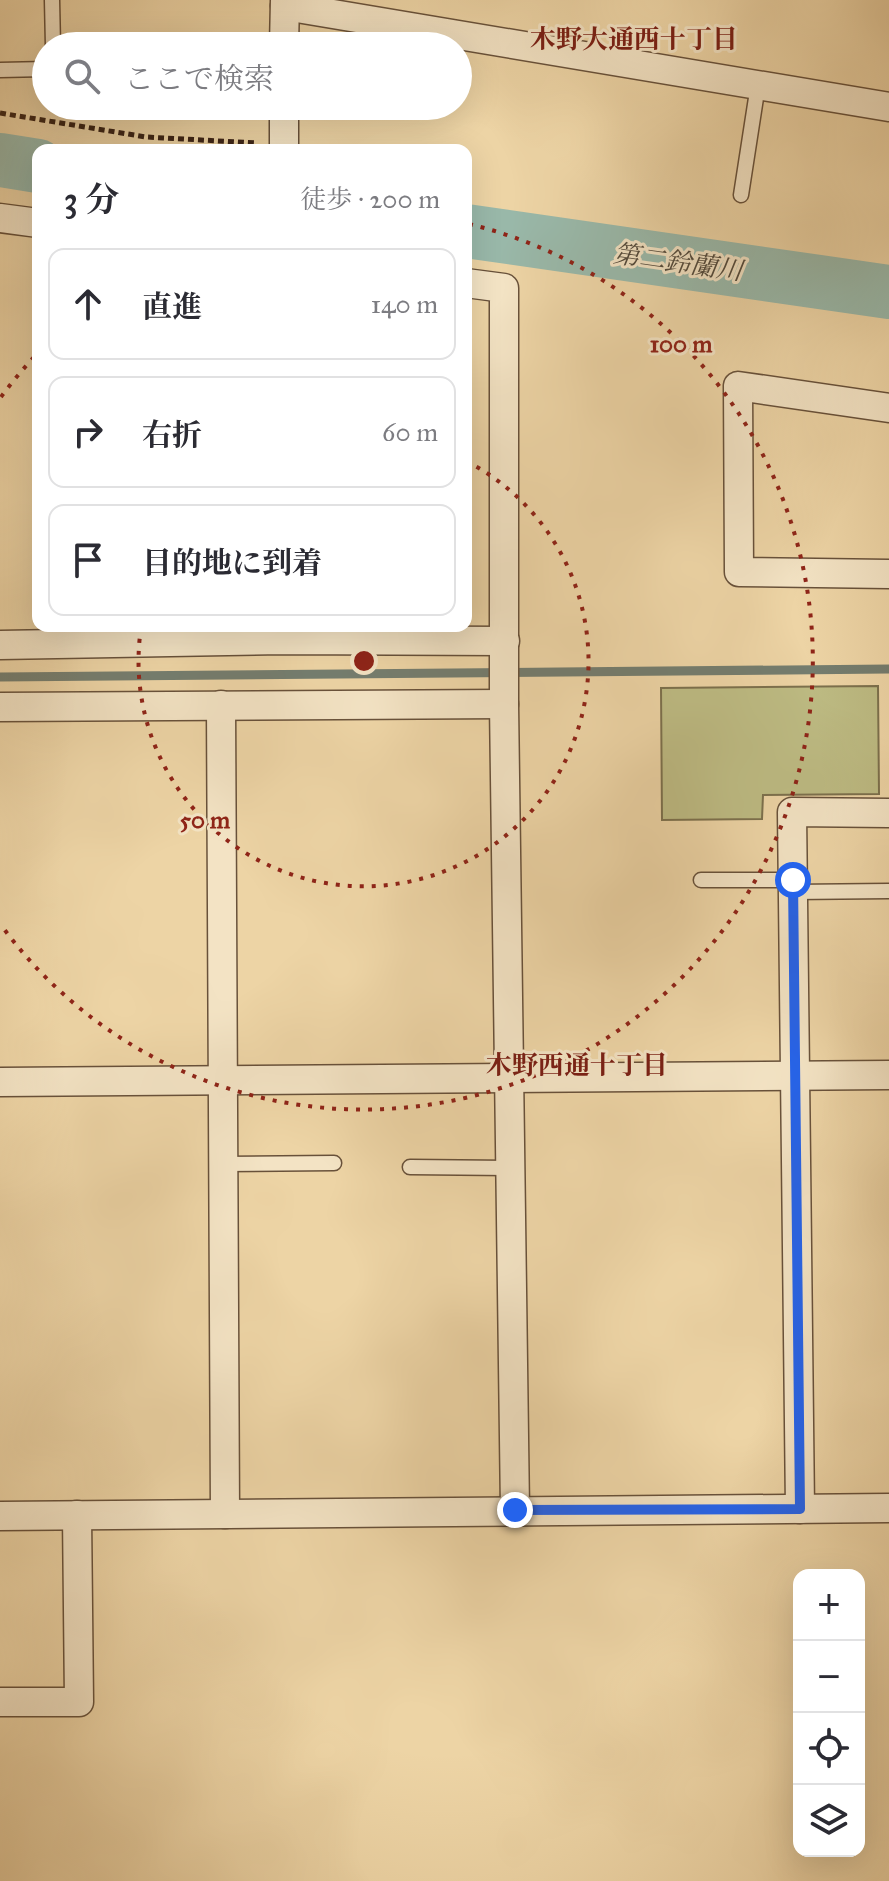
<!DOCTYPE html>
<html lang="ja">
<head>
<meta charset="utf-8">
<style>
	body { margin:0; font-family:"IM FELL Great Primer","Noto Serif JP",serif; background:#f7f7f7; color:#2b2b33 }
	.controls { position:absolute; right:24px; bottom:24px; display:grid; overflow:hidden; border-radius:16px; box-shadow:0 8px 32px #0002 }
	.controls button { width:72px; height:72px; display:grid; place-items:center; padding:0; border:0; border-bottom:2px solid #e1e1e2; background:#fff; color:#2b2b33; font:40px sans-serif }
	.stop { position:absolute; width:24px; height:24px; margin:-18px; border:6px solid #2563eb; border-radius:50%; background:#fff }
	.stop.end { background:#2563eb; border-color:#fff; box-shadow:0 2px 8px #0008 }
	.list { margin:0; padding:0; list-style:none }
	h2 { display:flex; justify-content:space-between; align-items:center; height:104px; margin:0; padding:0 32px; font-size:34px }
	h2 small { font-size:26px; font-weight:400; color:#7c7c81 }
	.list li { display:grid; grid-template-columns:52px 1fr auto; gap:24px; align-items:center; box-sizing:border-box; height:112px; margin:0 16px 16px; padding:0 16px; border:2px solid #e1e1e2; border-radius:16px }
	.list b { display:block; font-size:30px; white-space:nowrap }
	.list em { font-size:26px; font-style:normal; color:#7c7c81 }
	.icon { flex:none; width:44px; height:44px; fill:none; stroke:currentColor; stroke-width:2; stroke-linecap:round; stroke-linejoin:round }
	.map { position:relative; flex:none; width:889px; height:1881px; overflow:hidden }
	.search { position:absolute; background:#fff; box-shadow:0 8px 32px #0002; left:32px; top:32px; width:440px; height:88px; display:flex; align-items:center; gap:20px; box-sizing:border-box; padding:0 28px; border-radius:44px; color:#7c7c81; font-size:30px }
	.panel { position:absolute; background:#fff; box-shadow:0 8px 32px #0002; left:32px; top:144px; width:440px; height:488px; border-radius:16px }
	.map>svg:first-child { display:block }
</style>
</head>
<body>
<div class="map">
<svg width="889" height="1881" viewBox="0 0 889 1881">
	<rect width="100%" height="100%" fill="#edd4a5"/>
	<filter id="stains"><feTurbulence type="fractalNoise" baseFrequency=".0025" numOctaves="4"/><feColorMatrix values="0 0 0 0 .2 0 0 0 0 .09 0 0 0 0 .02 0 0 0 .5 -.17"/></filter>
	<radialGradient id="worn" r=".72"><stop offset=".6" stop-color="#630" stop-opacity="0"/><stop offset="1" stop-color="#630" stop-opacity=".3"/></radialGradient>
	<path fill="#bdbb83" stroke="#7c704d" stroke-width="2" d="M878,686L879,794L763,795L762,819L662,820L661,688Z"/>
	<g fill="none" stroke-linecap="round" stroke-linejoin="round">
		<path stroke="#747d6f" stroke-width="9" d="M0,677L889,669"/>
		<g stroke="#99b8a9" stroke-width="54">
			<path d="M0,160L38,166"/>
			<path d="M466,231L889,292"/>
		</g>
		<defs>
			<g id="service">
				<path d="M52,0L53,46"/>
				<path d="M0,70L46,69"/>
				<path d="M741,195L758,85"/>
				<path d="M701,880H793"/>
				<path d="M793,892L889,891"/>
				<path d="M222,1164L334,1163"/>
				<path d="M410,1167L509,1168"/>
			</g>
			<g id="minor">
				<path d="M285,6L889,107"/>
				<path d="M284,46L285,0"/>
				<path d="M284,150V106"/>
				<path d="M0,218L38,223"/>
				<path d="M466,283L504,288V704L515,1510"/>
				<path d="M889,408L738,386L739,572L889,574"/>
				<path d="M0,645L281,640L505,641"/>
				<path d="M221,705L225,1514"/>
				<path d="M0,707L504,704"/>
				<path d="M0,1082L889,1075"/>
				<path d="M800,1509L792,812L889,813"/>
				<path d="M0,1516L889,1508"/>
				<path d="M0,1702H79L77,1515"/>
			</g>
		</defs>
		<use href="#service" stroke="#68513a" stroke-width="17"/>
		<use href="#minor" stroke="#68513a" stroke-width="31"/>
		<path stroke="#3c2517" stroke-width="5" stroke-dasharray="6 4" stroke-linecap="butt" d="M0,113L146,137L257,143"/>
		<use href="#service" stroke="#f3e3c4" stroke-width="14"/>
		<use href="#minor" stroke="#f3e3c4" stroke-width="28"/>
	</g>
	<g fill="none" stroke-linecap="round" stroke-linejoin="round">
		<path stroke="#2563eb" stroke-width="10" d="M515,1510L800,1509L793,880"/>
	</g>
	<g fill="none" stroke="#8f2418" stroke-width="4" stroke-dasharray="4 8">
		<path d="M466 461A225 225 0 1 1 141 628"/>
		<path d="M1 397A449 449 0 0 1 36 355M469 224A449 449 0 1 1 1 925"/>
	</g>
	<g text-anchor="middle" stroke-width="6" stroke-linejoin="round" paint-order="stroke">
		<g font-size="26" font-weight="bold" fill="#7a1f14" stroke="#f3e3c4">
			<text x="634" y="48">木野大通西十丁目</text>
			<text x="577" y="1074">木野西通十丁目</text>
		</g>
		<g font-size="26" font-style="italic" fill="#534a3c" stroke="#f3e3c4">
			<text transform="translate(678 262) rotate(8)" y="9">第二鈴蘭川</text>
		</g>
	</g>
	<circle cx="364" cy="661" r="12" fill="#8f2418" stroke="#f3e3c4" stroke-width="4"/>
	<g font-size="24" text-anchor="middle" font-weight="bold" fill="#8f2418" stroke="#f3e3c4" stroke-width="6" stroke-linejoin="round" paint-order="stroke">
		<text x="681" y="352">100 m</text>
		<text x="205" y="828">50 m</text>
	</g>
	<rect width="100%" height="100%" filter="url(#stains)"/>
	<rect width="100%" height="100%" fill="url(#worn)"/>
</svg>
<div class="controls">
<button>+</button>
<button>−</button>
<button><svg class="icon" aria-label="locate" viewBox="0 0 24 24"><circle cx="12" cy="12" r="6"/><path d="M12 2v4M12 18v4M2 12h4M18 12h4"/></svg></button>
<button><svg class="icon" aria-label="layers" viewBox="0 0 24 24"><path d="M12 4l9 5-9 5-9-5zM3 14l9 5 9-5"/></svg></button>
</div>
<div class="stop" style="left:793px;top:880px"></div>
<div class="stop end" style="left:515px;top:1510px"></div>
<div class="search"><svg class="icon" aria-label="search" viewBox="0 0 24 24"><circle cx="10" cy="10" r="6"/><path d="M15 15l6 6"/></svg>ここで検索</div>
<section class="panel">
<h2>3 分<small>徒歩 · 200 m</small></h2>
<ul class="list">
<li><svg class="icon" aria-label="ahead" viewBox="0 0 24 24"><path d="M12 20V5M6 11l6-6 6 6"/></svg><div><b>直進</b></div><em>140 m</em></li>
<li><svg class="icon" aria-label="right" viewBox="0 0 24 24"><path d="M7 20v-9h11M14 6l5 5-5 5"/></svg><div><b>右折</b></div><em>60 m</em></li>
<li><svg class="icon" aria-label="arrive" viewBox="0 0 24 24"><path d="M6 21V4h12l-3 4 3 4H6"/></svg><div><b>目的地に到着</b></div></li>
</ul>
</section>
</div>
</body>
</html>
